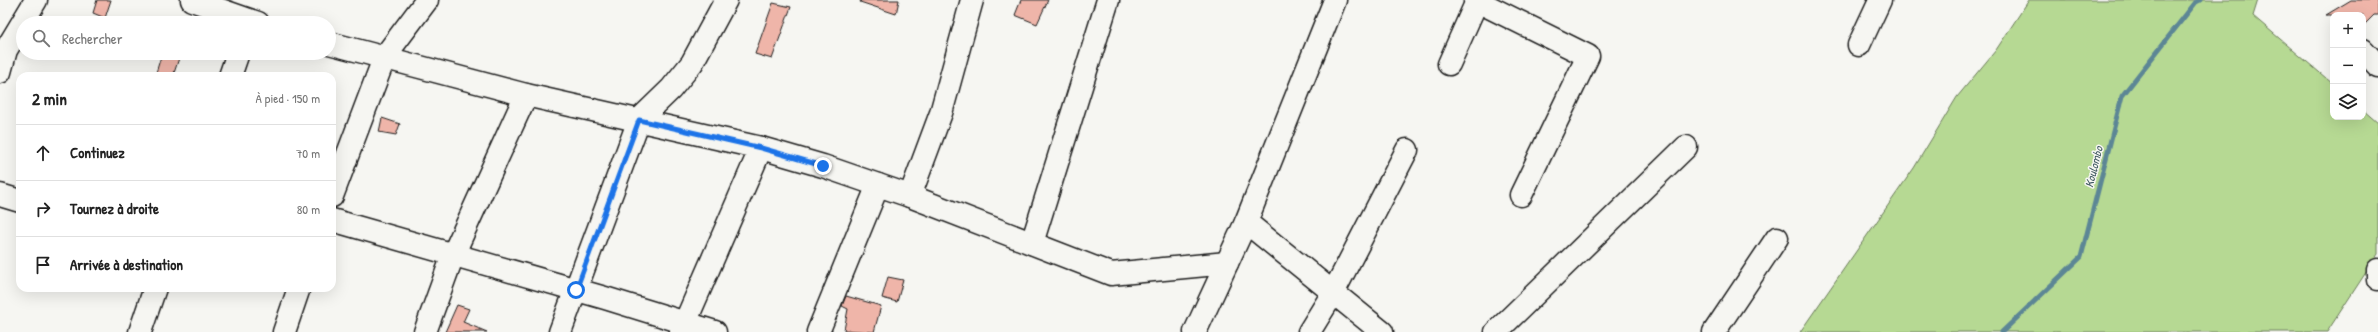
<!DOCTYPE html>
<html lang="fr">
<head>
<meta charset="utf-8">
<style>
	body { margin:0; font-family:"Patrick Hand",sans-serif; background:#f6f6f6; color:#222 }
	.controls { position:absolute; right:12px; top:12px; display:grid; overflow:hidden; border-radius:8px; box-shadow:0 4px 16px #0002 }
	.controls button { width:36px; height:36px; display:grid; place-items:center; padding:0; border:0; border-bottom:1px solid #e0e0e0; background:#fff; color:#222; font:20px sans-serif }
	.stop { position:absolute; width:12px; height:12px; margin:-9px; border:3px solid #1a73e8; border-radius:50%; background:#fff }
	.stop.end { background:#1a73e8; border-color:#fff; box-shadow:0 1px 4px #0008 }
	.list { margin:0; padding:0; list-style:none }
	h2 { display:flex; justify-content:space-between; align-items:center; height:52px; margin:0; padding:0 16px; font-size:17px }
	h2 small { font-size:13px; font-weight:400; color:#767676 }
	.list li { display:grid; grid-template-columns:26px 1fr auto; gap:12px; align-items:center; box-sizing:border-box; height:56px; padding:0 16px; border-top:1px solid #e0e0e0 }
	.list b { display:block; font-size:15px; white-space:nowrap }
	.list em { font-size:13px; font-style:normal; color:#767676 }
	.icon { flex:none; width:22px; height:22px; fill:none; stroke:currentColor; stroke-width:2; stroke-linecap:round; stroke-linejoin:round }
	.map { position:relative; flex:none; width:2378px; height:332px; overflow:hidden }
	.search { position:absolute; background:#fff; box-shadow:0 4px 16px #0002; left:16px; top:16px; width:320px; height:44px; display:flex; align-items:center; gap:10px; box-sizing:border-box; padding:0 14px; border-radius:22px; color:#767676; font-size:15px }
	.panel { position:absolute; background:#fff; box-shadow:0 4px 16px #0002; left:16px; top:72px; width:320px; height:220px; border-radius:12px }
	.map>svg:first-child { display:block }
</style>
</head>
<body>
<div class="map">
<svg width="2378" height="332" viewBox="0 0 2378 332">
	<rect width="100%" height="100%" fill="#f6f6f2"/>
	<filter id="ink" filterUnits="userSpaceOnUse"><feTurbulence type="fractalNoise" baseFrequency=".025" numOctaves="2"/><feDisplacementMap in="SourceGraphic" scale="8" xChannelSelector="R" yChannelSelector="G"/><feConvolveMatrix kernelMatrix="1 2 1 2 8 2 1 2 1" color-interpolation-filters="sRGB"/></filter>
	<g filter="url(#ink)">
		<path fill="#b6d993" stroke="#697a58" d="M2029,0H2258L2253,16L2333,84V117H2363V110L2378,123V254L2327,332H1800L1914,168L1957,97L1996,50Z"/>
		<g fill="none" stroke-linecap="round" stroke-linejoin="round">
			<path stroke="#5b8695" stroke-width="5" d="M2002,332L2081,257L2122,96L2196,2L2200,0"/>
		</g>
		<g fill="#efb5a9" stroke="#1c1c1c">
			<path d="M97,0H111L105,18L93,13Z"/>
			<path d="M861,0H899L896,14L860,2Z"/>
			<path d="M1021,0H1048L1037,24L1015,15Z"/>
			<path d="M2351,0H2378V15H2374L2363,26V15H2326Z"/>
			<path d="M773,3L791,7L772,59L755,54Z"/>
			<path d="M162,53L179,58L173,76H155Z"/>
			<path d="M382,118L400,124L396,135L379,132Z"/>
			<path d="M888,277L903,280L897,302L882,298Z"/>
			<path d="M846,296L881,306L874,332L844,330L848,309L842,306Z"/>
			<path d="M457,305L469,309L463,322L487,332H445Z"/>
		</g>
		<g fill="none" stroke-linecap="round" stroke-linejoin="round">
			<defs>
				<g id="minor">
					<path d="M192,0L258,23"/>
					<path d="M1475,0L1588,56L1521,195"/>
					<path d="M329,43L526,95L761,148L823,166L910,196L1111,274L1227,263"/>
					<path d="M1859,45L1880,0"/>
					<path d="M2363,50L2378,66"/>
					<path d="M1449,64L1477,1"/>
					<path d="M0,72L6,50L36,0"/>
					<path d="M230,76L238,53"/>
					<path d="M0,195L20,201"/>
					<path d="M332,196L385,56L427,0"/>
					<path d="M910,196L941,113L972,0"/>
					<path d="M332,220L605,298L715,332"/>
					<path d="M1246,222L1382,332"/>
					<path d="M1032,243L1108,0"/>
					<path d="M2378,270V279"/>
					<path d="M140,332L155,288"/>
					<path d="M284,332L299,288"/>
					<path d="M425,332L453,255L526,95"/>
					<path d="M560,332L639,120L671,89L692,63L726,0"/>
					<path d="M681,332L761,148"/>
					<path d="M818,332L878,185"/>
					<path d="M1195,332L1246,222L1335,0"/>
					<path d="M1309,332L1333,293L1407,150"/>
					<path d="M1496,332L1686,147"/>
					<path d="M1714,332L1777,238"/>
				</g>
			</defs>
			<use href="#minor" stroke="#1c1c1c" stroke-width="25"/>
			<use href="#minor" stroke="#f6f6f2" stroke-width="22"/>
		</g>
	</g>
	<g fill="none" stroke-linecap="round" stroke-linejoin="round" filter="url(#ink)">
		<path stroke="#1a73e8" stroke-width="5" d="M576,290L639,120L761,148L823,166"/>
	</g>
	<g text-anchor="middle" stroke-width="3" stroke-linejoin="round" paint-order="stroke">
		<g font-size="12" font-style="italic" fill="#415a62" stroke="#f6f6f2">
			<text transform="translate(2094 167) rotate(-76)" y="4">Koulombo</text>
		</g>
	</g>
</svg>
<div class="controls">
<button>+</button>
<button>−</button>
<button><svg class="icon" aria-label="layers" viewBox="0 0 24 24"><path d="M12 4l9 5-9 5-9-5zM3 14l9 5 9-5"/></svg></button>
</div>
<div class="stop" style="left:576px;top:290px"></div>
<div class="stop end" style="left:823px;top:166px"></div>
<div class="search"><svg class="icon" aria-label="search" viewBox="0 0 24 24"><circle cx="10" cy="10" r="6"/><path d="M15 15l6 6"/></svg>Rechercher</div>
<section class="panel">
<h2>2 min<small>À pied · 150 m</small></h2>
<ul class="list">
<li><svg class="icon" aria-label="ahead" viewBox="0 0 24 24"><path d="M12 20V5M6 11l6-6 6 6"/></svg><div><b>Continuez</b></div><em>70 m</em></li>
<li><svg class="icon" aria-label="right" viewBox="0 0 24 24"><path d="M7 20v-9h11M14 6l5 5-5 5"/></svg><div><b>Tournez à droite</b></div><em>80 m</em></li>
<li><svg class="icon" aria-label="arrive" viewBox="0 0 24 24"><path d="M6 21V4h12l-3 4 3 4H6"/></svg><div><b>Arrivée à destination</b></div></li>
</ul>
</section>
</div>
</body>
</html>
